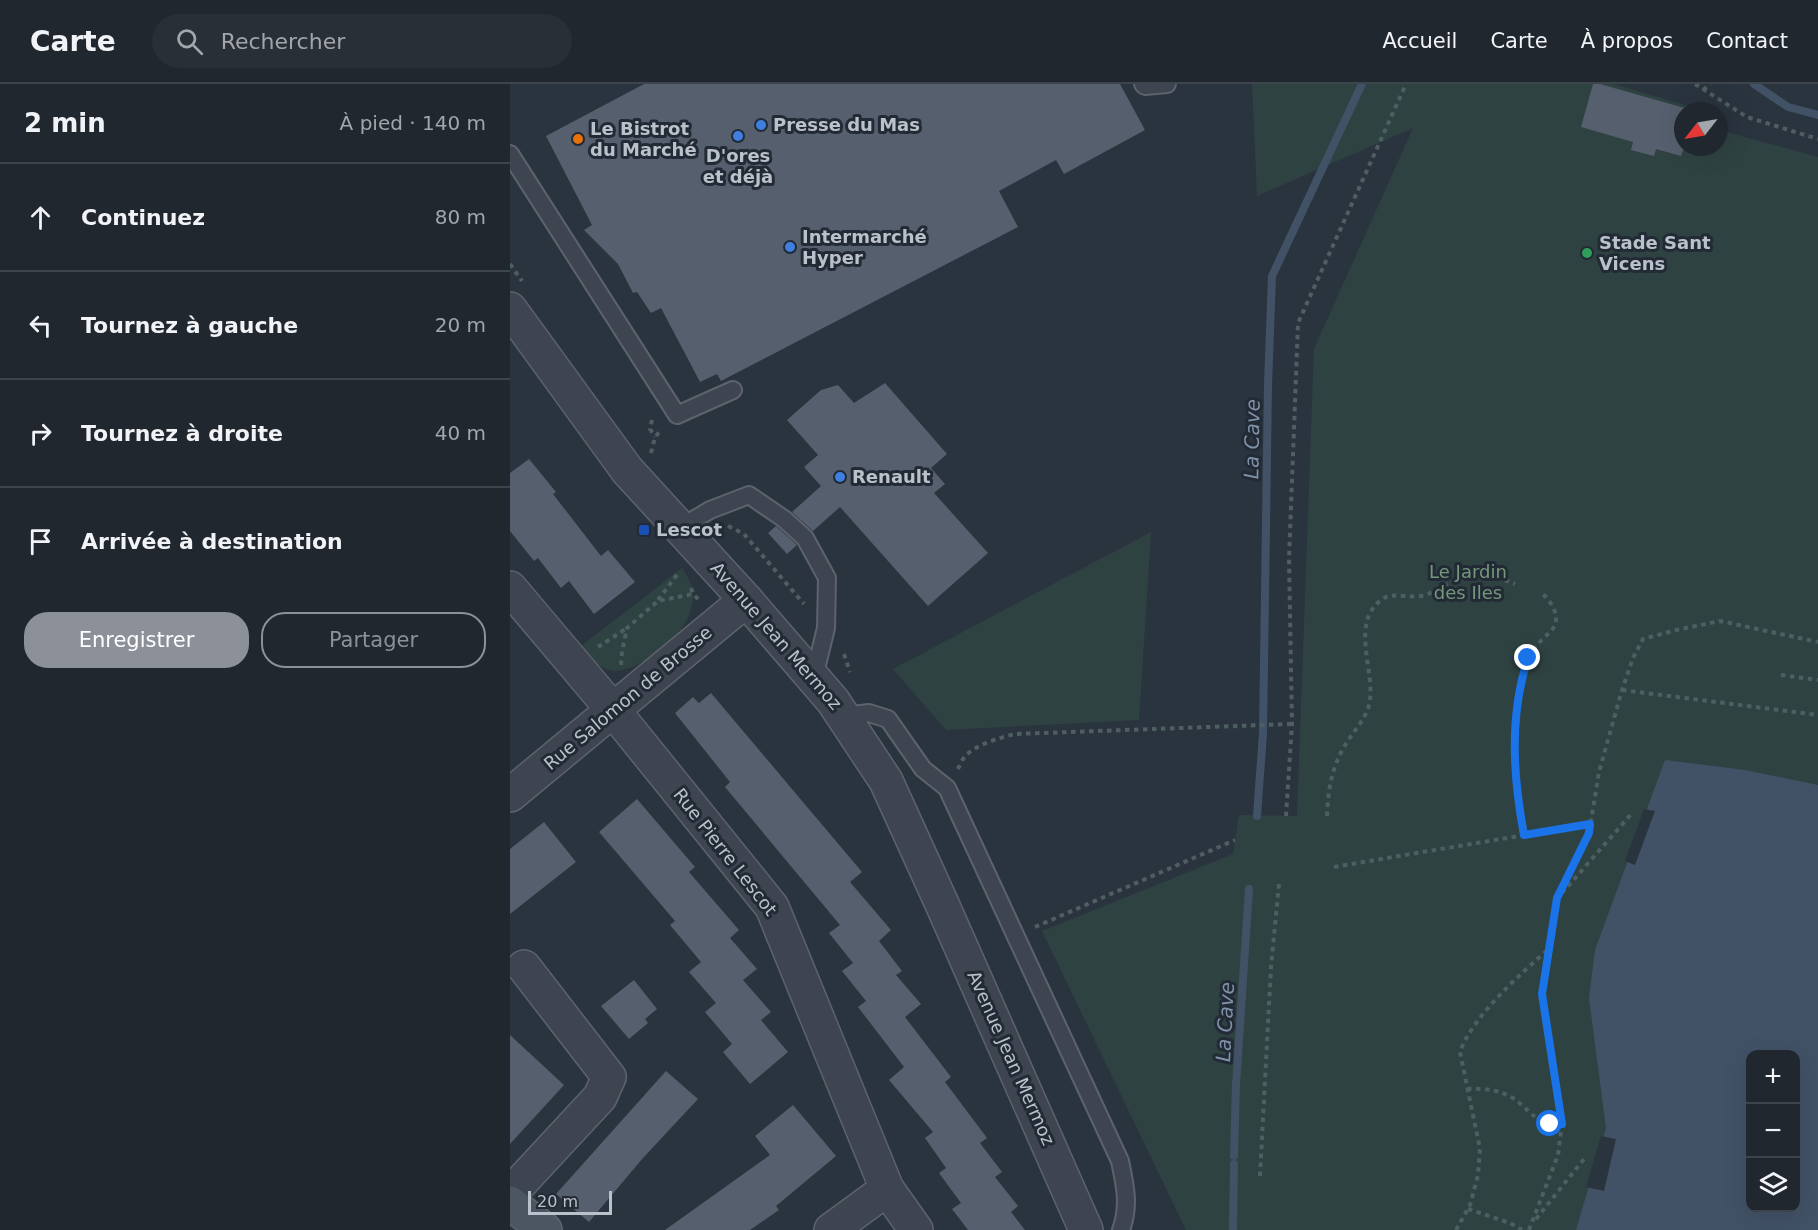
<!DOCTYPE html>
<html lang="fr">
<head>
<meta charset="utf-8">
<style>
	body { margin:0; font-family:"DejaVu Sans",sans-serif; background:#282f37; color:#f1f3f6 }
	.controls { position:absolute; right:18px; bottom:18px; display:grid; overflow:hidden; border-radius:12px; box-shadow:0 6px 24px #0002 }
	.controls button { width:54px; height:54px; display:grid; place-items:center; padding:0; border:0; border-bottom:2px solid #3d444b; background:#20272f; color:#f1f3f6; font:30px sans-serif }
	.compass { position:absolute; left:1164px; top:18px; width:54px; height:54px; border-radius:50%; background:#20272f; box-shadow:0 6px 24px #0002; rotate:239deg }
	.scale { position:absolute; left:18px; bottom:15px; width:84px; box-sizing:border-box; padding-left:6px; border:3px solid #bbc1ca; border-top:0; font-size:16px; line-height:21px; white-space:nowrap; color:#bbc1ca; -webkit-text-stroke:4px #222a35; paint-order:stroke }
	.stop { position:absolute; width:18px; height:18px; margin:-14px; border:4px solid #1a73e8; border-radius:50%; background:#fff }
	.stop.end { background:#1a73e8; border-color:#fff; box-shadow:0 2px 6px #0008 }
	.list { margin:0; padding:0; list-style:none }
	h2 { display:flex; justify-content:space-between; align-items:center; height:78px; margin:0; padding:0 24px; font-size:26px }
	h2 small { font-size:20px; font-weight:400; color:#a2a5aa }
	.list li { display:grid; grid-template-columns:39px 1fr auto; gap:18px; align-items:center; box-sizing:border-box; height:108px; padding:0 24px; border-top:2px solid #3d444b }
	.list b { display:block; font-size:22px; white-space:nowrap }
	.list em { font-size:20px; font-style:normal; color:#a2a5aa }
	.actions { display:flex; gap:12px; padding:18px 24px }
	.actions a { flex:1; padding:14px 0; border:2px solid #8c9099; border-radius:24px; text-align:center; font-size:21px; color:#8c9099 }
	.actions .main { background:#8c9099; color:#fff }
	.icon { flex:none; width:33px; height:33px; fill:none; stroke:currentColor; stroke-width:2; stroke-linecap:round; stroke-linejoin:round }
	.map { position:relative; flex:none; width:1308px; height:1146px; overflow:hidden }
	header { display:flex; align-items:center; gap:36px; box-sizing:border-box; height:84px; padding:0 30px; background:#20272f; border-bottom:2px solid #3d444b }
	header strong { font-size:28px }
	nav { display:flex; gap:33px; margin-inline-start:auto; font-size:21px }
	.search { width:420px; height:54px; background:#282f37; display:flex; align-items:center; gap:15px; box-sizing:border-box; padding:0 21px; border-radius:33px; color:#a2a5aa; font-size:22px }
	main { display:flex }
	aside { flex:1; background:#20272f }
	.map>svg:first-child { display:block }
</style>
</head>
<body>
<header>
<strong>Carte</strong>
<div class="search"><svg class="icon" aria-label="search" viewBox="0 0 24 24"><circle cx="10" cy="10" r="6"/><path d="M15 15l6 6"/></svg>Rechercher</div>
<nav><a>Accueil</a><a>Carte</a><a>À propos</a><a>Contact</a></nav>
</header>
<main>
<aside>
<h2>2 min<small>À pied · 140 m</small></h2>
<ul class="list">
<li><svg class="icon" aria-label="ahead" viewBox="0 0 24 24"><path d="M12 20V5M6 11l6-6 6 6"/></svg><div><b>Continuez</b></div><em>80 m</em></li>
<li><svg class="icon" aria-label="left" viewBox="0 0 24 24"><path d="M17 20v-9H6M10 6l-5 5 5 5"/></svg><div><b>Tournez à gauche</b></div><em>20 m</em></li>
<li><svg class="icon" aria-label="right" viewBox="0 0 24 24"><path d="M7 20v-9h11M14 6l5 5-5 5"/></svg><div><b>Tournez à droite</b></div><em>40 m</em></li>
<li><svg class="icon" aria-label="arrive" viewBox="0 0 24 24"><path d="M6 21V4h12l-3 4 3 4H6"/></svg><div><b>Arrivée à destination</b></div></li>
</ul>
<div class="actions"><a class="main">Enregistrer</a><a>Partager</a></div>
</aside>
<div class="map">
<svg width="1308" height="1146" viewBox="0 0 1308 1146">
	<rect width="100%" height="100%" fill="#2a343f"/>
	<g fill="#2f4242" fill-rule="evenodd">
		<path d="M742,0H1104L1195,27H1173V63H1209V46L1308,73V1146H676L532,847L723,770L729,731L787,732L804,265L903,44L747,112ZM1240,970H1286V1124H1240Z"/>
		<path d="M641,448L629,636L436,646L383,585Z"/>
		<path d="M172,484C177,492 182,500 183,509C184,521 178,535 172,544C160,562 120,592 99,586C87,583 78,571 70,563Z"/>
	</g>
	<path fill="#425266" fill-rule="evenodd" d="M1155,676L1235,686L1308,701V1146H1066L1096,1044L1079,914L1085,866ZM1240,970H1286V1124H1240Z"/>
	<g fill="#2a343f">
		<path d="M1134,725L1145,727L1125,781L1115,777Z"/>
		<path d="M1091,1052L1106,1055L1094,1107L1076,1103Z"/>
	</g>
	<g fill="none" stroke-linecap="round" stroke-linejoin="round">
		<g stroke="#425266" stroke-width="8">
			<path d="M1244,0L1278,23L1308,31"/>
			<path d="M747,732L753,649L758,301L762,192L852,0"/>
			<path d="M724,1072L726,1001L739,805"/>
			<path d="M723,1146L724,1080"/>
		</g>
	</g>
	<g fill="#555f6d">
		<path d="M134,0H610L635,46L554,90L546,76L489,107L508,143L211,297L207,290L190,298L151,224L141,229L127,208L123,209L108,180L74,146L82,141L36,52Z"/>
		<path d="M1083,0H1090L1185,27H1173L1174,63L1171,72L1146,65L1144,72L1121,66L1123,58L1071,43Z"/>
		<path d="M375,299L437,370L421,384L435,400L424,409L478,469L418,522L330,423L303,447L282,428L311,402L294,383L308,371L277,336L311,306L328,301L344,319Z"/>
		<path d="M19,375L46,408L43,410L91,472L98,466L125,498L84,530L59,497L51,504L28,474L24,477L0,447V389Z"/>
		<path d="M266,442L287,461L277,470L258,449Z"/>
		<path d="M201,609L352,788L340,798L381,846L369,857L392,887L386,891L411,920L395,933L441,993L435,998L477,1054L470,1059L492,1088L485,1093L508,1122L501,1128L515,1146H458L442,1125L451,1119L429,1089L436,1084L415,1054L423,1048L379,996L394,983L348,923L356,917L332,887L343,879L319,849L330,841L215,703L220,698L165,629L183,613L189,619Z"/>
		<path d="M127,715L185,783L179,788L229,846L220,854L247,885L233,896L261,928L251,936L278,968L240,1000L213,968L222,960L195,928L206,919L179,888L191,878L160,841L165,837L89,748Z"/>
		<path d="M34,738L66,778L0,830V765Z"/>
		<path d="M124,896L147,925L135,935L138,939L119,955L91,922Z"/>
		<path d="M0,951L54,1001L0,1060Z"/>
		<path d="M156,987L188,1015L133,1074L79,1138L46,1110Z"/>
		<path d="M283,1021L326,1072L266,1122L269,1126L240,1146H155L260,1071L245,1052Z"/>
	</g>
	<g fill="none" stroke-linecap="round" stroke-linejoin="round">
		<defs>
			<g id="service">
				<path d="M633,0L635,2L657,0"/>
				<path d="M0,70L167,331L223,306"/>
				<path d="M170,444L200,426L239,411L274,435L295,454L317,494L316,544L304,593"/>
				<path d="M335,632L359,629L378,635L413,685L437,704L610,1077C615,1101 620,1122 611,1146"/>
			</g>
			<g id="minor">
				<path d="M0,504L103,626L262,823L377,1105L406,1146"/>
				<path d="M0,711L236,516"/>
				<path d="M0,1110L90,1013L99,993L14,883"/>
				<path d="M321,1146L377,1105"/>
			</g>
			<path id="tertiary" d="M0,225L117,386L236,516L323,617L376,697L432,820L576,1146"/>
			<path id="secondary" d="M0,1119L35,1146"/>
		</defs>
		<use href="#service" stroke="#5c636d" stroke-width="20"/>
		<use href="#minor" stroke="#5c636d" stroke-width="36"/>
		<use href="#tertiary" stroke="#5c636d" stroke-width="36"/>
		<use href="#secondary" stroke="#5c636d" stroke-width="36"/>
		<g stroke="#4e5f61" stroke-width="4" stroke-dasharray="4.5 4.5" stroke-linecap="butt">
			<path d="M1185,0L1237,33L1308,55"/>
			<path d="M1193,6L1200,0"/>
			<path d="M0,180L12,197"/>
			<path d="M142,336L140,345L145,353"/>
			<path d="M141,369L145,353L151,346"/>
			<path d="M218,442L234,450L294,520"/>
			<path d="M181,504L183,510L190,517"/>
			<path d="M148,516L169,488"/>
			<path d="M88,563L117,544"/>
			<path d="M334,570L340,588"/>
			<path d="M111,581L112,568L117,544L148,517L183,510"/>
			<path d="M1271,591L1308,596"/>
			<path d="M1112,606L1308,631"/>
			<path d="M448,685C450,681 452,676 455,672C468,660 488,654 505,650L782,640"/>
			<path d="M776,732L782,640L779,475L788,239L896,0"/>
			<path d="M817,732C818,705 822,681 837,658C844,647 852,639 857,627C871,594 835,539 874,514C886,507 905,518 922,508C948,492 978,487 1005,500"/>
			<path d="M1014,751C1004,700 997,638 1014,588C1016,580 1018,573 1022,567C1028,559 1035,553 1041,547C1053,534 1041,516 1030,508"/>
			<path d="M824,783L1080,740"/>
			<path d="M1052,809L1123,728"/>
			<path d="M525,843L725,756"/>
			<path d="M957,1005C975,1004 993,1006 1007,1017C1025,1031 1026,1041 1052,1039"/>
			<path d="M750,1092L761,883L769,800"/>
			<path d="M958,1125L1000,1139L1012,1146"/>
			<path d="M1026,1135L1074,1075"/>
			<path d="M946,1146L960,1121L968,1091L970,1065L950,968C962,933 1011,889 1039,865"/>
			<path d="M1019,1146L1048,1071L1052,1039L1032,911L1047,814L1079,749L1089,688L1112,606L1123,574L1133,555L1166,546L1210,537L1308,558"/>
		</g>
		<use href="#service" stroke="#3e4550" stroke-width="16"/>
		<use href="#minor" stroke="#3e4550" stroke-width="33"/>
		<use href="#tertiary" stroke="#3e4550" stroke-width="33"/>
		<use href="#secondary" stroke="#4c5562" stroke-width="33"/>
	</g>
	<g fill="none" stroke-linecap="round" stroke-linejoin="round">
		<path stroke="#1a73e8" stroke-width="8" d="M1018,574C999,632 1003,692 1014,751L1080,740L1079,749L1047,814L1032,910L1052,1040H1040"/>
	</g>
	<g fill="#3f7fe0" stroke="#222a35" stroke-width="2">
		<circle cx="251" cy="41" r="6"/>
		<circle cx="228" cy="52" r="6"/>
		<circle cx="280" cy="163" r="6"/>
		<circle cx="330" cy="393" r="6"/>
	</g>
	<circle fill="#e8710a" stroke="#222a35" stroke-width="2" cx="68" cy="55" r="6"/>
	<circle fill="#2e9e5b" stroke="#222a35" stroke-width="2" cx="1077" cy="169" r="6"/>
	<rect fill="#1a4fb4" stroke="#222a35" stroke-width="2" x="128" y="440" width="12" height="12" rx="3"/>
	<g text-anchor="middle" stroke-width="6" stroke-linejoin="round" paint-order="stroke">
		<g font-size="18" font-weight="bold" fill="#bbc1ca" stroke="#222a35" text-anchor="start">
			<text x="263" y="47">Presse du Mas</text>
			<text x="80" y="51">Le Bistrot<tspan x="80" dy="21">du Marché</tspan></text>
			<text x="228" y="78" text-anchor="middle">D'ores<tspan x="228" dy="21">et déjà</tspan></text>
			<text x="292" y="159">Intermarché<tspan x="292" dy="21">Hyper</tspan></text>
			<text x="1089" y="165">Stade Sant<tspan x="1089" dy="21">Vicens</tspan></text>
			<text x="342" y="399">Renault</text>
			<text x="146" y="452">Lescot</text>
		</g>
		<g font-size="18" fill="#75987c" stroke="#222a35">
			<text x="958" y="494">Le Jardin<tspan x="958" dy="21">des Iles</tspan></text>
		</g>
		<g font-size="18" fill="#bbc1ca" stroke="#222a35">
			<text transform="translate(266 552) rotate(49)" y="6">Avenue Jean Mermoz</text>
			<text transform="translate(118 614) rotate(-40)" y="6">Rue Salomon de Brosse</text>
			<text transform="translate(215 768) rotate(52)" y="6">Rue Pierre Lescot</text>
			<text transform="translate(501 974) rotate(66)" y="6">Avenue Jean Mermoz</text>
		</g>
		<g font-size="20" font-style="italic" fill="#7f92a9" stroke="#222a35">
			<text transform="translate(742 355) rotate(-89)" y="7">La Cave</text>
			<text transform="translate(715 938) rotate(-87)" y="7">La Cave</text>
		</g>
	</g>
</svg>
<div class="controls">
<button>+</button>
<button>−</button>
<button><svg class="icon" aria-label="layers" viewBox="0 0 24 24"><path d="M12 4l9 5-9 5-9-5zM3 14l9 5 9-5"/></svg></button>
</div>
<svg class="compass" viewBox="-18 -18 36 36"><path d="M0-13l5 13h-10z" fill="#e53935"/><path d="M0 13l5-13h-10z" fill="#a2a5aa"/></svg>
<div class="scale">20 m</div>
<div class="stop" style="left:1040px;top:1040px"></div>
<div class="stop end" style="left:1018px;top:574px"></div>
</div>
</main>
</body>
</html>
